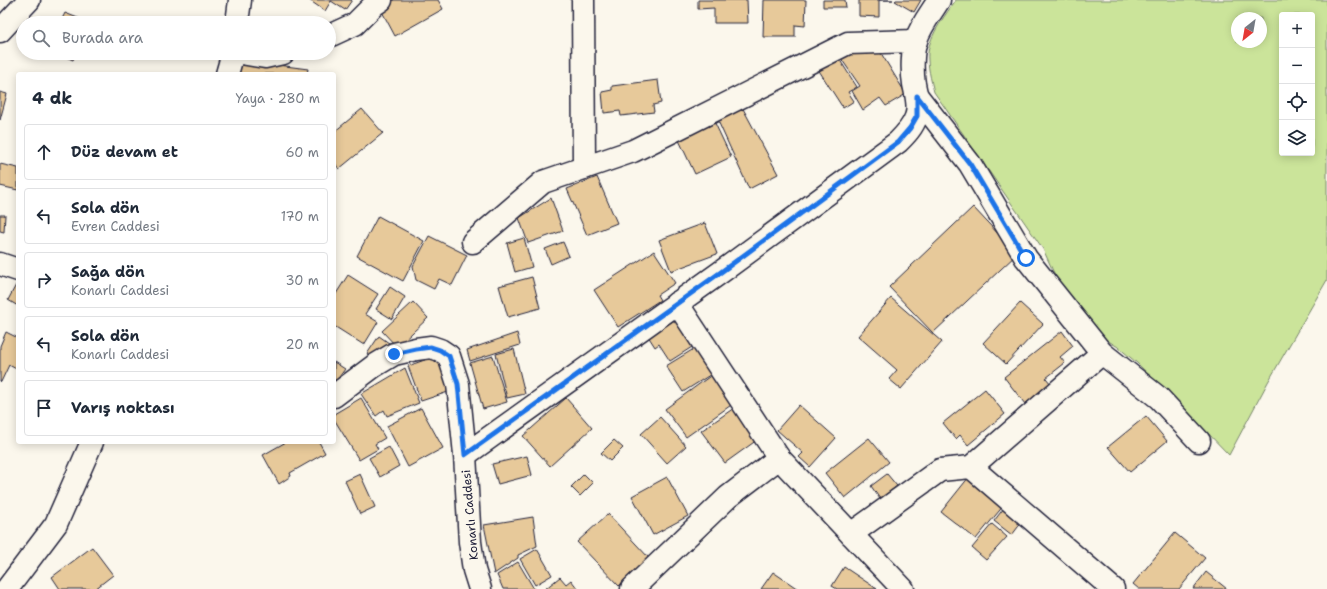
<!DOCTYPE html>
<html lang="tr">
<head>
<meta charset="utf-8">
<style>
	body { margin:0; font-family:"Shantell Sans",sans-serif; background:#f6f6f7; color:#1f2937 }
	.controls { position:absolute; right:12px; top:12px; display:grid; overflow:hidden; border-radius:4px; box-shadow:0 2px 10px #0003 }
	.controls button { width:36px; height:36px; display:grid; place-items:center; padding:0; border:0; border-bottom:1px solid #e0e1e3; background:#fff; color:#1f2937; font:20px sans-serif }
	.compass { position:absolute; left:1231px; top:12px; width:36px; height:36px; border-radius:50%; background:#fff; box-shadow:0 2px 10px #0003; rotate:211deg }
	.stop { position:absolute; width:12px; height:12px; margin:-9px; border:3px solid #1a73e8; border-radius:50%; background:#fff }
	.stop.end { background:#1a73e8; border-color:#fff; box-shadow:0 1px 4px #0008 }
	.list { margin:0; padding:0; list-style:none }
	h2 { display:flex; justify-content:space-between; align-items:center; height:52px; margin:0; padding:0 16px; font-size:17px }
	h2 small { font-size:13px; font-weight:400; color:#747a83 }
	.list li { display:grid; grid-template-columns:26px 1fr auto; gap:12px; align-items:center; box-sizing:border-box; height:56px; margin:0 8px 8px; padding:0 8px; border:1px solid #e0e1e3; border-radius:4px }
	.list b { display:block; font-size:15px; white-space:nowrap }
	.list p { margin:0; font-size:13px; white-space:nowrap; color:#747a83 }
	.list em { font-size:13px; font-style:normal; color:#747a83 }
	.icon { flex:none; width:22px; height:22px; fill:none; stroke:currentColor; stroke-width:2; stroke-linecap:round; stroke-linejoin:round }
	.map { position:relative; flex:none; width:1327px; height:589px; overflow:hidden }
	.search { position:absolute; background:#fff; box-shadow:0 2px 10px #0003; left:16px; top:16px; width:320px; height:44px; display:flex; align-items:center; gap:10px; box-sizing:border-box; padding:0 14px; border-radius:22px; color:#747a83; font-size:15px }
	.panel { position:absolute; background:#fff; box-shadow:0 2px 10px #0003; left:16px; top:72px; width:320px; height:372px; border-radius:4px }
	.map>svg:first-child { display:block }
</style>
</head>
<body>
<div class="map">
<svg width="1327" height="589" viewBox="0 0 1327 589">
	<rect width="100%" height="100%" fill="#fbf7ec"/>
	<filter id="ink" filterUnits="userSpaceOnUse"><feTurbulence type="fractalNoise" baseFrequency=".025" numOctaves="2"/><feDisplacementMap in="SourceGraphic" scale="8" xChannelSelector="R" yChannelSelector="G"/><feConvolveMatrix kernelMatrix="1 2 1 2 8 2 1 2 1" color-interpolation-filters="sRGB"/></filter>
	<g filter="url(#ink)">
		<path fill="#cbe49a" stroke="#76836a" fill-rule="evenodd" d="M956,0H1327V280L1268,382L1229,455L1204,429L1137,363L1118,347L1102,337L1067,296L1053,271L1043,249L934,92C931,80 927,65 928,52C930,34 946,14 956,0ZM1282,15H1312V153H1282ZM1237,18H1261V42H1237Z"/>
		<g fill="#e7c99a" stroke="#22223b">
			<path d="M309,0H352L345,10L331,1L325,11Z"/>
			<path d="M386,0H438L443,9L395,36L378,4Z"/>
			<path d="M698,0H747L748,23H714V8L698,9Z"/>
			<path d="M764,0H806L805,26L795,25V37H763Z"/>
			<path d="M823,0H845L846,7H823Z"/>
			<path d="M859,0H893H879V17L859,16Z"/>
			<path d="M896,0H921L914,12L895,1Z"/>
			<path d="M65,13L88,22V23H60Z"/>
			<path d="M876,45L906,94L886,106L880,98L863,110L852,91L860,86L838,54Z"/>
			<path d="M57,53H76L73,60Z"/>
			<path d="M836,54L857,87L848,92L854,101L843,108L816,66Z"/>
			<path d="M240,60L308,69L307,74H238Z"/>
			<path d="M658,80L661,103L653,105L654,112L621,116L620,111L604,113L602,92L612,90V86Z"/>
			<path d="M0,92L7,94L0,120Z"/>
			<path d="M740,103L778,174L749,189L718,121Z"/>
			<path d="M362,109L383,133L339,169L334,162V132Z"/>
			<path d="M713,119L731,157L695,174L677,136Z"/>
			<path d="M0,164L18,168V190L0,186Z"/>
			<path d="M597,177L617,223L587,235L567,189Z"/>
			<path d="M551,198L563,231L528,243L519,218Z"/>
			<path d="M973,207L1017,254L933,333L889,287Z"/>
			<path d="M0,215H5L4,232L0,231Z"/>
			<path d="M378,216L424,241L403,281L357,256Z"/>
			<path d="M705,223L717,254L671,271L659,240Z"/>
			<path d="M429,236L467,255L452,285L439,279L434,289L416,280L413,266Z"/>
			<path d="M524,238L532,267L515,272L507,243Z"/>
			<path d="M563,242L569,256L551,264L545,249Z"/>
			<path d="M654,251L675,283L657,295L660,300L618,327L594,290Z"/>
			<path d="M348,275L378,294L365,314L378,322L364,345L334,326V297Z"/>
			<path d="M532,277L540,308L508,317L499,286Z"/>
			<path d="M16,285L18,286V306L8,300Z"/>
			<path d="M390,287L405,297L392,319L376,309Z"/>
			<path d="M891,298L942,342L901,389L889,379L897,370L858,336Z"/>
			<path d="M413,302L428,318L397,347L382,331Z"/>
			<path d="M1020,303L1043,324L1006,364L983,343Z"/>
			<path d="M675,320L692,347L670,361L659,344L655,347L648,336Z"/>
			<path d="M1062,331L1073,346L1060,357L1065,363L1046,378L1051,384L1025,404L1004,377Z"/>
			<path d="M6,332L18,338V370L9,365L1,382L0,381V346Z"/>
			<path d="M517,333L520,345L470,361L467,350Z"/>
			<path d="M379,336L396,348L378,362L367,354Z"/>
			<path d="M697,347L713,373L683,392L666,366Z"/>
			<path d="M514,349L525,394L507,398L496,354Z"/>
			<path d="M441,354L454,390L421,401L408,366Z"/>
			<path d="M493,356L507,402L483,409L470,363Z"/>
			<path d="M334,362L345,369L334,384Z"/>
			<path d="M405,368L419,403L387,416L384,410L376,416L361,394Z"/>
			<path d="M713,374L734,403L686,437L665,409Z"/>
			<path d="M985,389L1005,414L968,445L960,435L956,439L943,423Z"/>
			<path d="M361,398L385,438L375,444L378,449L359,460L334,419V414Z"/>
			<path d="M566,398L592,428L550,466L523,436Z"/>
			<path d="M799,405L836,438L810,467L799,457L803,453L777,430Z"/>
			<path d="M421,408L443,448L408,467L387,426Z"/>
			<path d="M734,408L757,440L725,463L701,431Z"/>
			<path d="M1146,416L1167,441L1130,472L1108,447Z"/>
			<path d="M660,417L686,446L667,463L641,434Z"/>
			<path d="M869,438L889,462L845,498L825,473Z"/>
			<path d="M614,440L623,448L610,461L601,453Z"/>
			<path d="M286,442H319L325,453L290,473L291,476L279,484L263,455Z"/>
			<path d="M389,447L399,466L380,477L369,458Z"/>
			<path d="M527,456L532,475L498,484L492,464Z"/>
			<path d="M360,474L375,507L360,514L345,481Z"/>
			<path d="M584,474L593,483L580,496L571,487Z"/>
			<path d="M887,474L897,486L880,499L871,486Z"/>
			<path d="M667,477L688,516L653,535L632,496Z"/>
			<path d="M969,477L1004,505L976,539L941,512Z"/>
			<path d="M1004,508L1021,523L1012,535L994,521Z"/>
			<path d="M608,514L649,558L619,586L577,542Z"/>
			<path d="M533,517L537,546L518,555V558L494,574L484,525Z"/>
			<path d="M992,524L1007,537L986,560L972,548Z"/>
			<path d="M1175,533L1205,558L1179,589H1139L1133,584Z"/>
			<path d="M92,547L113,575L95,589H60L52,577Z"/>
			<path d="M537,549L552,575L535,585L520,559Z"/>
			<path d="M518,562L534,589H503L497,575Z"/>
			<path d="M844,567L877,589H837L832,586Z"/>
			<path d="M773,572L798,589H761Z"/>
			<path d="M1206,572L1227,589H1193Z"/>
			<path d="M560,577L566,584L571,580L578,589H545Z"/>
		</g>
		<g fill="none" stroke-linecap="round" stroke-linejoin="round">
			<defs>
				<g id="minor">
					<path d="M583,0L584,168"/>
					<path d="M237,23L240,0"/>
					<path d="M329,36L355,24L375,4L381,0"/>
					<path d="M241,53L265,57L283,53"/>
					<path d="M227,74L233,53"/>
					<path d="M917,96L970,164L1026,258L1102,353L1159,398L1199,441"/>
					<path d="M473,242L543,182L633,151L848,43L916,41"/>
					<path d="M677,303L779,458L903,589"/>
					<path d="M971,467L1113,589"/>
					<path d="M851,534L940,470L971,467L1102,353"/>
					<path d="M7,589L56,524L92,442"/>
					<path d="M632,589L728,497L779,458"/>
				</g>
				<g id="tertiary">
					<path d="M0,31L29,0"/>
					<path d="M0,264L18,270"/>
					<path d="M334,396L374,366L394,354L416,349L431,347L440,350L449,356L458,384L465,455L470,542L474,570L480,589"/>
					<path d="M465,455L721,272L898,142C905,135 913,127 916,117C920,107 916,94 914,84C912,72 912,52 916,40C921,25 931,13 939,0"/>
				</g>
			</defs>
			<use href="#minor" stroke="#22223b" stroke-width="25"/>
			<use href="#tertiary" stroke="#22223b" stroke-width="25"/>
			<use href="#minor" stroke="#fbf7ec" stroke-width="22"/>
			<use href="#tertiary" stroke="#fbf7ec" stroke-width="22"/>
		</g>
	</g>
	<g fill="none" stroke-linecap="round" stroke-linejoin="round" filter="url(#ink)">
		<path stroke="#1a73e8" stroke-width="5" d="M394,354L416,349L431,347L440,350L449,356L458,384L465,455L721,272L898,142L910,128L917,116V96L970,164L1026,258"/>
	</g>
	<g text-anchor="middle" stroke-width="4" stroke-linejoin="round" paint-order="stroke">
		<g font-size="12" fill="#22223b" stroke="#fbf7ec">
			<text transform="translate(470 515) rotate(-95)" y="4">Konarlı Caddesi</text>
		</g>
	</g>
</svg>
<div class="controls">
<button>+</button>
<button>−</button>
<button><svg class="icon" aria-label="locate" viewBox="0 0 24 24"><circle cx="12" cy="12" r="6"/><path d="M12 2v4M12 18v4M2 12h4M18 12h4"/></svg></button>
<button><svg class="icon" aria-label="layers" viewBox="0 0 24 24"><path d="M12 4l9 5-9 5-9-5zM3 14l9 5 9-5"/></svg></button>
</div>
<svg class="compass" viewBox="-18 -18 36 36"><path d="M0-13l5 13h-10z" fill="#e53935"/><path d="M0 13l5-13h-10z" fill="#747a83"/></svg>
<div class="stop" style="left:1026px;top:258px"></div>
<div class="stop end" style="left:394px;top:354px"></div>
<div class="search"><svg class="icon" aria-label="search" viewBox="0 0 24 24"><circle cx="10" cy="10" r="6"/><path d="M15 15l6 6"/></svg>Burada ara</div>
<section class="panel">
<h2>4 dk<small>Yaya · 280 m</small></h2>
<ul class="list">
<li><svg class="icon" aria-label="ahead" viewBox="0 0 24 24"><path d="M12 20V5M6 11l6-6 6 6"/></svg><div><b>Düz devam et</b></div><em>60 m</em></li>
<li><svg class="icon" aria-label="left" viewBox="0 0 24 24"><path d="M17 20v-9H6M10 6l-5 5 5 5"/></svg><div><b>Sola dön</b><p>Evren Caddesi</p></div><em>170 m</em></li>
<li><svg class="icon" aria-label="right" viewBox="0 0 24 24"><path d="M7 20v-9h11M14 6l5 5-5 5"/></svg><div><b>Sağa dön</b><p>Konarlı Caddesi</p></div><em>30 m</em></li>
<li><svg class="icon" aria-label="left" viewBox="0 0 24 24"><path d="M17 20v-9H6M10 6l-5 5 5 5"/></svg><div><b>Sola dön</b><p>Konarlı Caddesi</p></div><em>20 m</em></li>
<li><svg class="icon" aria-label="arrive" viewBox="0 0 24 24"><path d="M6 21V4h12l-3 4 3 4H6"/></svg><div><b>Varış noktası</b></div></li>
</ul>
</section>
</div>
</body>
</html>
